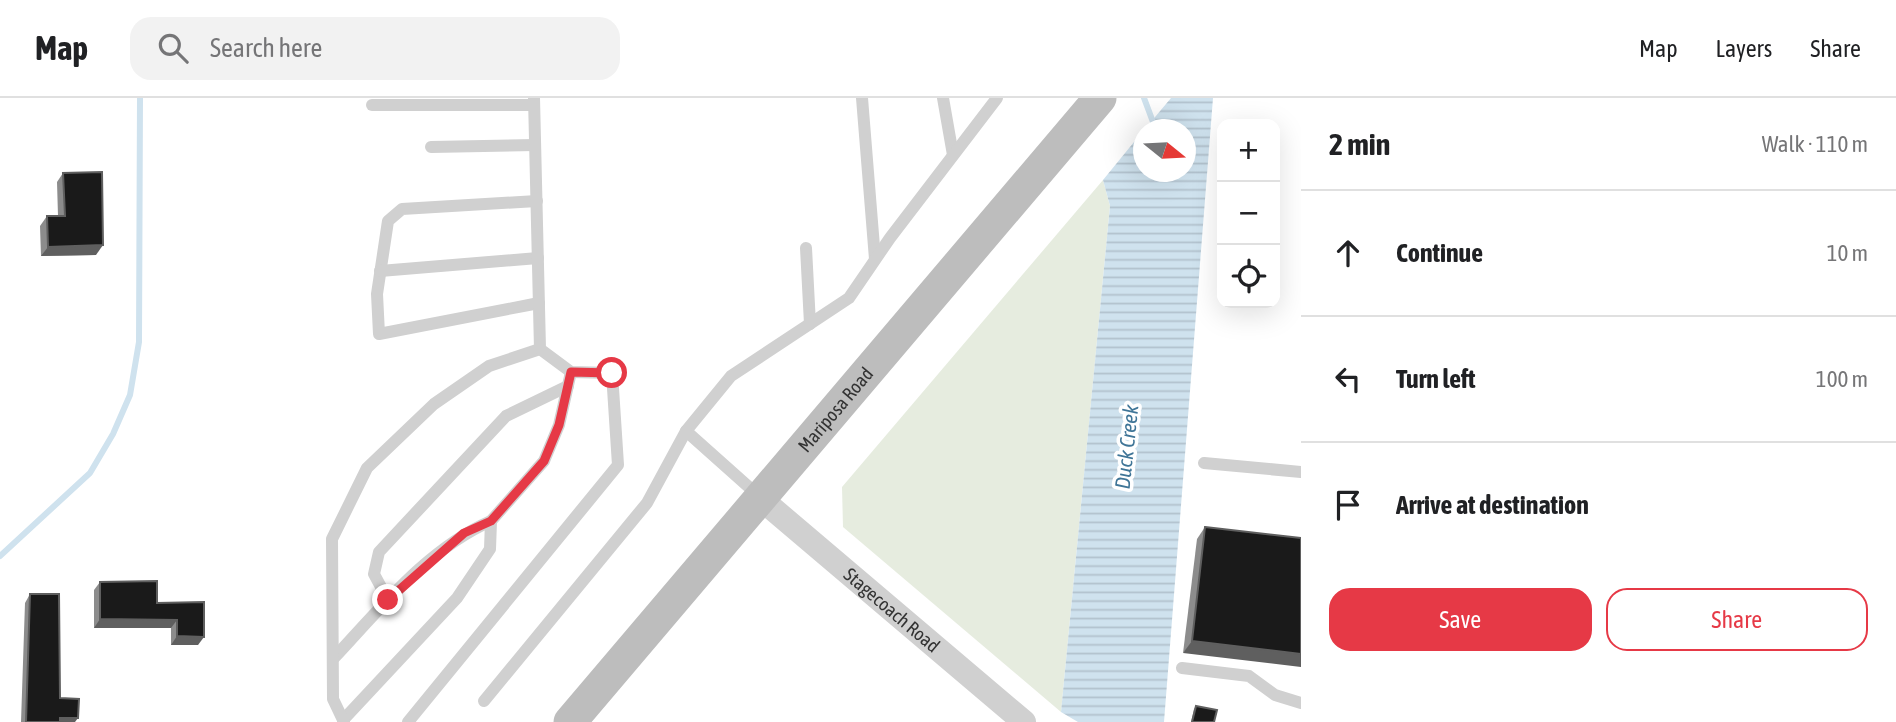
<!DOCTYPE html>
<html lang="en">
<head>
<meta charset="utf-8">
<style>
	body { margin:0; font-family:"Asap Condensed",sans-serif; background:#f2f2f2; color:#202124 }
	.controls { position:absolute; right:21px; top:21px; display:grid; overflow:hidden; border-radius:14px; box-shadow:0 7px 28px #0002 }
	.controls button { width:63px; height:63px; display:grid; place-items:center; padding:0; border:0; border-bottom:2px solid #e0e0e0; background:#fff; color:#202124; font:35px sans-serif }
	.compass { position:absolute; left:1133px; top:21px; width:63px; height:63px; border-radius:50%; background:#fff; box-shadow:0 7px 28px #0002; rotate:108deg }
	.stop { position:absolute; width:21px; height:21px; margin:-16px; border:5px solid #e63946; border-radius:50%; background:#fff }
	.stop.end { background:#e63946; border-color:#fff; box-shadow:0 2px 7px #0008 }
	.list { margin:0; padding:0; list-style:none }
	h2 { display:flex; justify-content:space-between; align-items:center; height:91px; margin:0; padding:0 28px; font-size:30px }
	h2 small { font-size:23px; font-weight:400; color:#757577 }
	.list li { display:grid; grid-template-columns:46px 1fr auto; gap:21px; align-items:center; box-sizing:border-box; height:126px; padding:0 28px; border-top:2px solid #e0e0e0 }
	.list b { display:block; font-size:26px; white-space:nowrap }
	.list em { font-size:23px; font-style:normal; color:#757577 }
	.actions { display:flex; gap:14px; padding:21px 28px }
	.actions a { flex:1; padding:16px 0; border:2px solid #e63946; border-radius:21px; text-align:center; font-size:24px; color:#e63946 }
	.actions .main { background:#e63946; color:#fff }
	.icon { flex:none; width:38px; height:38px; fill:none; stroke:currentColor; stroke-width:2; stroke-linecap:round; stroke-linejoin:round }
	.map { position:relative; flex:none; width:1301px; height:624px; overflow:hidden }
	header { display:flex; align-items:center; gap:42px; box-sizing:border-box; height:98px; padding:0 35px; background:#fff; border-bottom:2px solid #e0e0e0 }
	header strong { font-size:33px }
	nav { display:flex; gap:38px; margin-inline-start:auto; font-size:24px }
	.search { width:490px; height:63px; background:#f2f2f2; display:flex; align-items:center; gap:18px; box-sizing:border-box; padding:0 24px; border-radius:21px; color:#757577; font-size:26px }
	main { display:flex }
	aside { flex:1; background:#fff }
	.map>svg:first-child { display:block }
</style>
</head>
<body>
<header>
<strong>Map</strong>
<div class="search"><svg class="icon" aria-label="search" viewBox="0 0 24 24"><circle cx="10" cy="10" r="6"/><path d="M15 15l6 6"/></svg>Search here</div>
<nav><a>Map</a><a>Layers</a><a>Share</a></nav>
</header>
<main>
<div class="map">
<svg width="1301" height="624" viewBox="0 0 1301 624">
	<defs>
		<pattern id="water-rules" width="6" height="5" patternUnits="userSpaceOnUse" patternTransform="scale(1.75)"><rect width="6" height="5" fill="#cfe2ee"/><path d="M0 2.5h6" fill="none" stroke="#b2c2cd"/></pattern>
	</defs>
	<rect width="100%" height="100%" fill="#fff"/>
	<path fill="#e6ecdf" d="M1103,82L1110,108L1061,614L843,429L842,389Z"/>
	<path fill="url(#water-rules)" d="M1171,0H1213L1164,624H1078L1061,614L1110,108L1103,82L1143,33V74H1185V32L1145,31Z"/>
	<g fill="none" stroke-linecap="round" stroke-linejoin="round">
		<g stroke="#cfe2ee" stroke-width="6">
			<path d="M1144,0L1156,32"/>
			<path d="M0,458L90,375L113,336L130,297L139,244L140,0"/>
		</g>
		<g stroke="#d0d0d0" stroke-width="12">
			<path d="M862,0L875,161"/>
			<path d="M943,0L953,57"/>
			<path d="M372,7H534"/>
			<path d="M431,49L535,47"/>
			<path d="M537,103L402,111L388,123L377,196L379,236L539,205"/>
			<path d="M806,150L810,226"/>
			<path d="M380,173L538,160"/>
			<path d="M1204,365L1301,374"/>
			<path d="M760,399L686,333L731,278L849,200L890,140L997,0"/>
			<path d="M388,502L374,476L379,454L506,318L568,288"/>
			<path d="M333,561C380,511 427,451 491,423"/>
			<path d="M1182,570L1249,578L1275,597L1301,605"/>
			<path d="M484,603L647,405L686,333"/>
			<path d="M343,622L457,500L490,451L491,423L544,363L559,327L571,274"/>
			<path d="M344,624L333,601L332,441L367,370L434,306L489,268L540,251"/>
			<path d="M408,624L618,367L612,275L571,274L540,251L534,0"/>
		</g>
		<path stroke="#d0d0d0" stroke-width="24" id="s1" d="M760,400L1024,624"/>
		<path stroke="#bdbdbd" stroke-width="33" id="s2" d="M570,624L1100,0"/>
	</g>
	<g fill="#8c8c8c">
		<path d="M63,75L96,157L41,158L40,128L47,118H58L57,84Z"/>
		<path d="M1205,429L1301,440L1183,555L1197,441Z"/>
		<path d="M100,484L157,505L204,504L198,547H171V530H94V492Z"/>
		<path d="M30,496L60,600L75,624H21L25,505Z"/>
		<path d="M1196,608L1214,624H1191L1194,611Z"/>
	</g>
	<g fill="#5f5f5f">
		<path d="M103,147L96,157L41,158L48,149Z"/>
		<path d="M100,521L177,522L171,530H94Z"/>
		<path d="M177,538L204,539L198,547H171Z"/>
		<path d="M1192,543L1301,556V569L1183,555Z"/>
		<path d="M60,620H78L75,624H58Z"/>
	</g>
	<g fill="#1a1a1a" stroke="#5f5f5f" stroke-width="2">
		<path d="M102,74L103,147L48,149L47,118H65L63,75Z"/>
		<path d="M1205,429L1301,440V556L1192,543Z"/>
		<path d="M157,483V505L204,504V539L177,538V522L100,521V484Z"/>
		<path d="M30,496H59L60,600L79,601L78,620H60V624H26Z"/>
		<path d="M1196,608L1217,612L1214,624H1192Z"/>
	</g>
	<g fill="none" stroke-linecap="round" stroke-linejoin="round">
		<path stroke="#e63946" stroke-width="9" d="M388,502L464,435L491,423L544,363L559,327L571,274L612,275"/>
	</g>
	<g text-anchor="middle" stroke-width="7" stroke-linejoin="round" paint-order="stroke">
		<g font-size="19" fill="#333" stroke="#fff">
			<text dy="7" stroke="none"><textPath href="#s2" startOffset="410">Mariposa Road</textPath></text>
			<text dy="7" stroke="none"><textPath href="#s1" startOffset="173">Stagecoach Road</textPath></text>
		</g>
		<g font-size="21" font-style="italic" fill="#3f7597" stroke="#fff">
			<text transform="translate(1127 349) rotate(-84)" y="7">Duck Creek</text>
		</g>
	</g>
</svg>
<div class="controls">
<button>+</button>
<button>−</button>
<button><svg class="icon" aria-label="locate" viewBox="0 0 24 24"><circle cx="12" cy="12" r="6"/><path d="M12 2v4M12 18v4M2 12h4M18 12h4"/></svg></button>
</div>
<svg class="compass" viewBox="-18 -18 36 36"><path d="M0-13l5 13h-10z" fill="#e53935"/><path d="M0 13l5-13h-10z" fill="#757577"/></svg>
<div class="stop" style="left:612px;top:275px"></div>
<div class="stop end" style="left:388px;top:502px"></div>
</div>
<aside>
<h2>2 min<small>Walk · 110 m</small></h2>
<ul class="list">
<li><svg class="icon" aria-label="ahead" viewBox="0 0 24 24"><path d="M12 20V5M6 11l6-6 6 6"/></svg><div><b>Continue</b></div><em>10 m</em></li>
<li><svg class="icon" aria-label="left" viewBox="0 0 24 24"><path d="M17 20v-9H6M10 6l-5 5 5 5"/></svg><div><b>Turn left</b></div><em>100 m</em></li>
<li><svg class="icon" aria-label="arrive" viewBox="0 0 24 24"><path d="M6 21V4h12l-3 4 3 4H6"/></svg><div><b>Arrive at destination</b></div></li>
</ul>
<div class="actions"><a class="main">Save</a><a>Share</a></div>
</aside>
</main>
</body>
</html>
